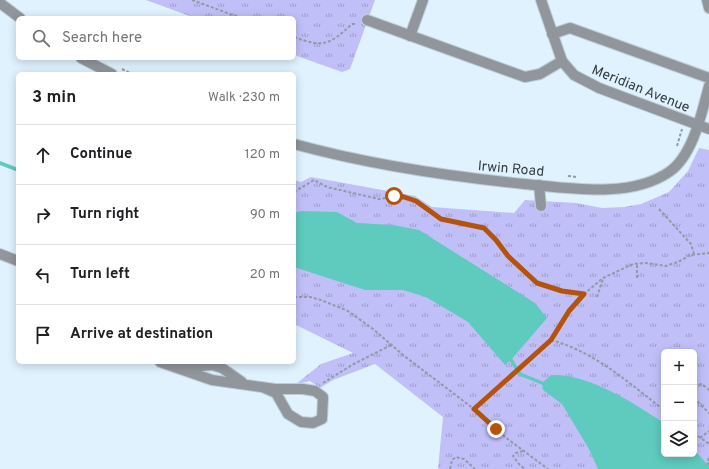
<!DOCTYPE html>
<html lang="en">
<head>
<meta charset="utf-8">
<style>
	body { margin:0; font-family:Overpass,sans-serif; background:#f2f2f2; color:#202124 }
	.controls { position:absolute; right:12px; bottom:12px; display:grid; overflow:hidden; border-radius:6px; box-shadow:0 2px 10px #0003 }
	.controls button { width:36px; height:36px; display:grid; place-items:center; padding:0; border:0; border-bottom:1px solid #e0e0e0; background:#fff; color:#202124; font:20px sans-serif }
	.stop { position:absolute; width:12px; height:12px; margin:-9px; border:3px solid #b45309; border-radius:50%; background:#fff }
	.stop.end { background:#b45309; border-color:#fff; box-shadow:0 1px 4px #0008 }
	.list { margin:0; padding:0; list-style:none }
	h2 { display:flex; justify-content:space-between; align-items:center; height:52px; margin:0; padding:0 16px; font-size:17px }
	h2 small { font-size:13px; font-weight:400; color:#757577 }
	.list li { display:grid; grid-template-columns:26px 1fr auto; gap:12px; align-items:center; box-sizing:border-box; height:60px; padding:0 16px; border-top:1px solid #e0e0e0 }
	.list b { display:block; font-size:15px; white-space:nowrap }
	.list em { font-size:13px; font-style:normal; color:#757577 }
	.icon { flex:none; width:22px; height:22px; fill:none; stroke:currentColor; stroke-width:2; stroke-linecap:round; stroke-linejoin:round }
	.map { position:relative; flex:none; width:709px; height:469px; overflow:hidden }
	.search { position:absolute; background:#fff; box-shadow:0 2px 10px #0003; left:16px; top:16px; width:280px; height:44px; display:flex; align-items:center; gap:10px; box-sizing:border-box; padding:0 14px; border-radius:6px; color:#757577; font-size:15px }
	.panel { position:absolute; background:#fff; box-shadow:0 2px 10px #0003; left:16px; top:72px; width:280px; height:292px; border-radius:6px }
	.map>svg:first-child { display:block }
</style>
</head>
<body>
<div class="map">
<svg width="709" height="469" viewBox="0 0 709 469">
	<defs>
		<pattern id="park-tufts" width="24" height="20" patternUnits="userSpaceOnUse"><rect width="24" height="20" fill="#c0bff8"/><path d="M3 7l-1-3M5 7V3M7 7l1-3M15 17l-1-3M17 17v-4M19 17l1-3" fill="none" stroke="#9d9cca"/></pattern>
	</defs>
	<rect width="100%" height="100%" fill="#dff2fd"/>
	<g fill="url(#park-tufts)" fill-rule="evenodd">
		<path d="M146,0H375L350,69L342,72L294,55V18H195Z"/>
		<path d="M699,148L709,150V469H438L443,417L375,364L333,380L320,388L310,381L296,384L321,364L353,353L294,324V180L301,182L311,177L415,196L432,207L514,213L525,200L576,203L602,208L624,207L641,204L669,192L688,171ZM664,352H694V454H664Z"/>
	</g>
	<g fill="#5fcabe">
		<path d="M302,211L337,212L357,223L393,225L419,230L535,303L547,318L511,360L505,365L468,322L426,297L403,290H365L294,267V213Z"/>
		<path d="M551,375C587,373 634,403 664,423V454H694V450L709,466V469H598L589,449L562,404L543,390L542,383Z"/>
	</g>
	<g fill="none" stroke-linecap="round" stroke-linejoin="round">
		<g stroke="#5fcabe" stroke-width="3.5">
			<path d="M0,163L18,170"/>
			<path d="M511,360L520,374L542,383"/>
		</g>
		<defs>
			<g id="minor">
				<path d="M541,0L562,61L574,75L599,88L709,129"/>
				<path d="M707,0L709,8"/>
				<path d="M0,3L20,18"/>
				<path d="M367,20L525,77L540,74L562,61"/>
				<path d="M552,34L570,28L709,78"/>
				<path d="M410,36L423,0"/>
				<path d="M81,58L112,74"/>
				<path d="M294,144C370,165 446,176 524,184C569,188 630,199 669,172C693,156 702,112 709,86"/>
				<path d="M539,185L541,206"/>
				<path d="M0,254L18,261"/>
				<path d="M160,362L212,380L275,389H303L315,391L323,397L322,419L313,423L301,422L288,414L276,393L262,387"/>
				<path d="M179,368L212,365L222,368L242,382"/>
			</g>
		</defs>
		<use href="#minor" stroke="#bdced7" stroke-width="12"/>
		<g stroke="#8e9ca4" stroke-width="2" stroke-dasharray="3 2" stroke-linecap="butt">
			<path d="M192,0L241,18"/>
			<path d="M294,37C324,48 329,45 352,24H357"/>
			<path d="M122,69L132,74"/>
			<path d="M677,146L682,129"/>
			<path d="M568,176L577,177"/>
			<path d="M294,192L314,180L327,187L379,199L400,196L409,198L425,207L441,219L481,226L489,232L508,256L537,283L562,291L584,294"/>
			<path d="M659,209L691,244L694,254"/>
			<path d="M637,278V264"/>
			<path d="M294,297H310L321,300L348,311L373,329L403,355L474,409L505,437L548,469"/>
			<path d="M597,297L603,279"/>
			<path d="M551,340C595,352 629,383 664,410"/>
			<path d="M323,383L352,365L391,345"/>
			<path d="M694,386L702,384L709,390"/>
			<path d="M694,398L709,413"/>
			<path d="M474,409L551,340L569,311L584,294L603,278L633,264L647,263L666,266L680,261L690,255L709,253"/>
			<path d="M694,433L709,444"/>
			<path d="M700,438L709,431"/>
			<path d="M523,451L516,453L513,456L519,464L525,469"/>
			<path d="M709,458L707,462L709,465"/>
			<path d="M450,469L452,460L456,457L464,459L475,469"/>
		</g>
		<use href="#minor" stroke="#91959c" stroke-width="10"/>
	</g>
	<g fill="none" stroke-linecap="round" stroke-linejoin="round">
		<path stroke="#b45309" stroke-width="5" d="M394,196L404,197L416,201L441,219L484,228L496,240L508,256L537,283L562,291L584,294L569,311L551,340L474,409L496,429"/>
	</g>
	<g text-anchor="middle" stroke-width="3.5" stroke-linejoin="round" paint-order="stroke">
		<g font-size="14" fill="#353c41" stroke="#dff2fd">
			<text transform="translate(641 88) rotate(22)" y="5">Meridian Avenue</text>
			<text transform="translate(511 168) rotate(5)" y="5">Irwin Road</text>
		</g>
	</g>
</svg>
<div class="controls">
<button>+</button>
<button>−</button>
<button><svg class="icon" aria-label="layers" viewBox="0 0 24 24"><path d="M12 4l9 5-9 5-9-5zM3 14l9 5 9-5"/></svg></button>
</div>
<div class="stop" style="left:394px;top:196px"></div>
<div class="stop end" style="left:496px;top:429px"></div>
<div class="search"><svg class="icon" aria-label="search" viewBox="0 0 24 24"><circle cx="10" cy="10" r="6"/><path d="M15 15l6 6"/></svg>Search here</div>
<section class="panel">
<h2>3 min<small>Walk · 230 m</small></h2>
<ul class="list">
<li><svg class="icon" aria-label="ahead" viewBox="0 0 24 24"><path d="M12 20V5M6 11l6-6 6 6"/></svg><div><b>Continue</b></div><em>120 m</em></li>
<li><svg class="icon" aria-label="right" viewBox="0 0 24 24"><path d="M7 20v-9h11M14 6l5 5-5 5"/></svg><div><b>Turn right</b></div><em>90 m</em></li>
<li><svg class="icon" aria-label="left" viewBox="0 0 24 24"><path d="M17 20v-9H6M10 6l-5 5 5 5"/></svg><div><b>Turn left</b></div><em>20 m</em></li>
<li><svg class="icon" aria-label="arrive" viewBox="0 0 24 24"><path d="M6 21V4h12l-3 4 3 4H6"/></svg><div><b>Arrive at destination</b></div></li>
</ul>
</section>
</div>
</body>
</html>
